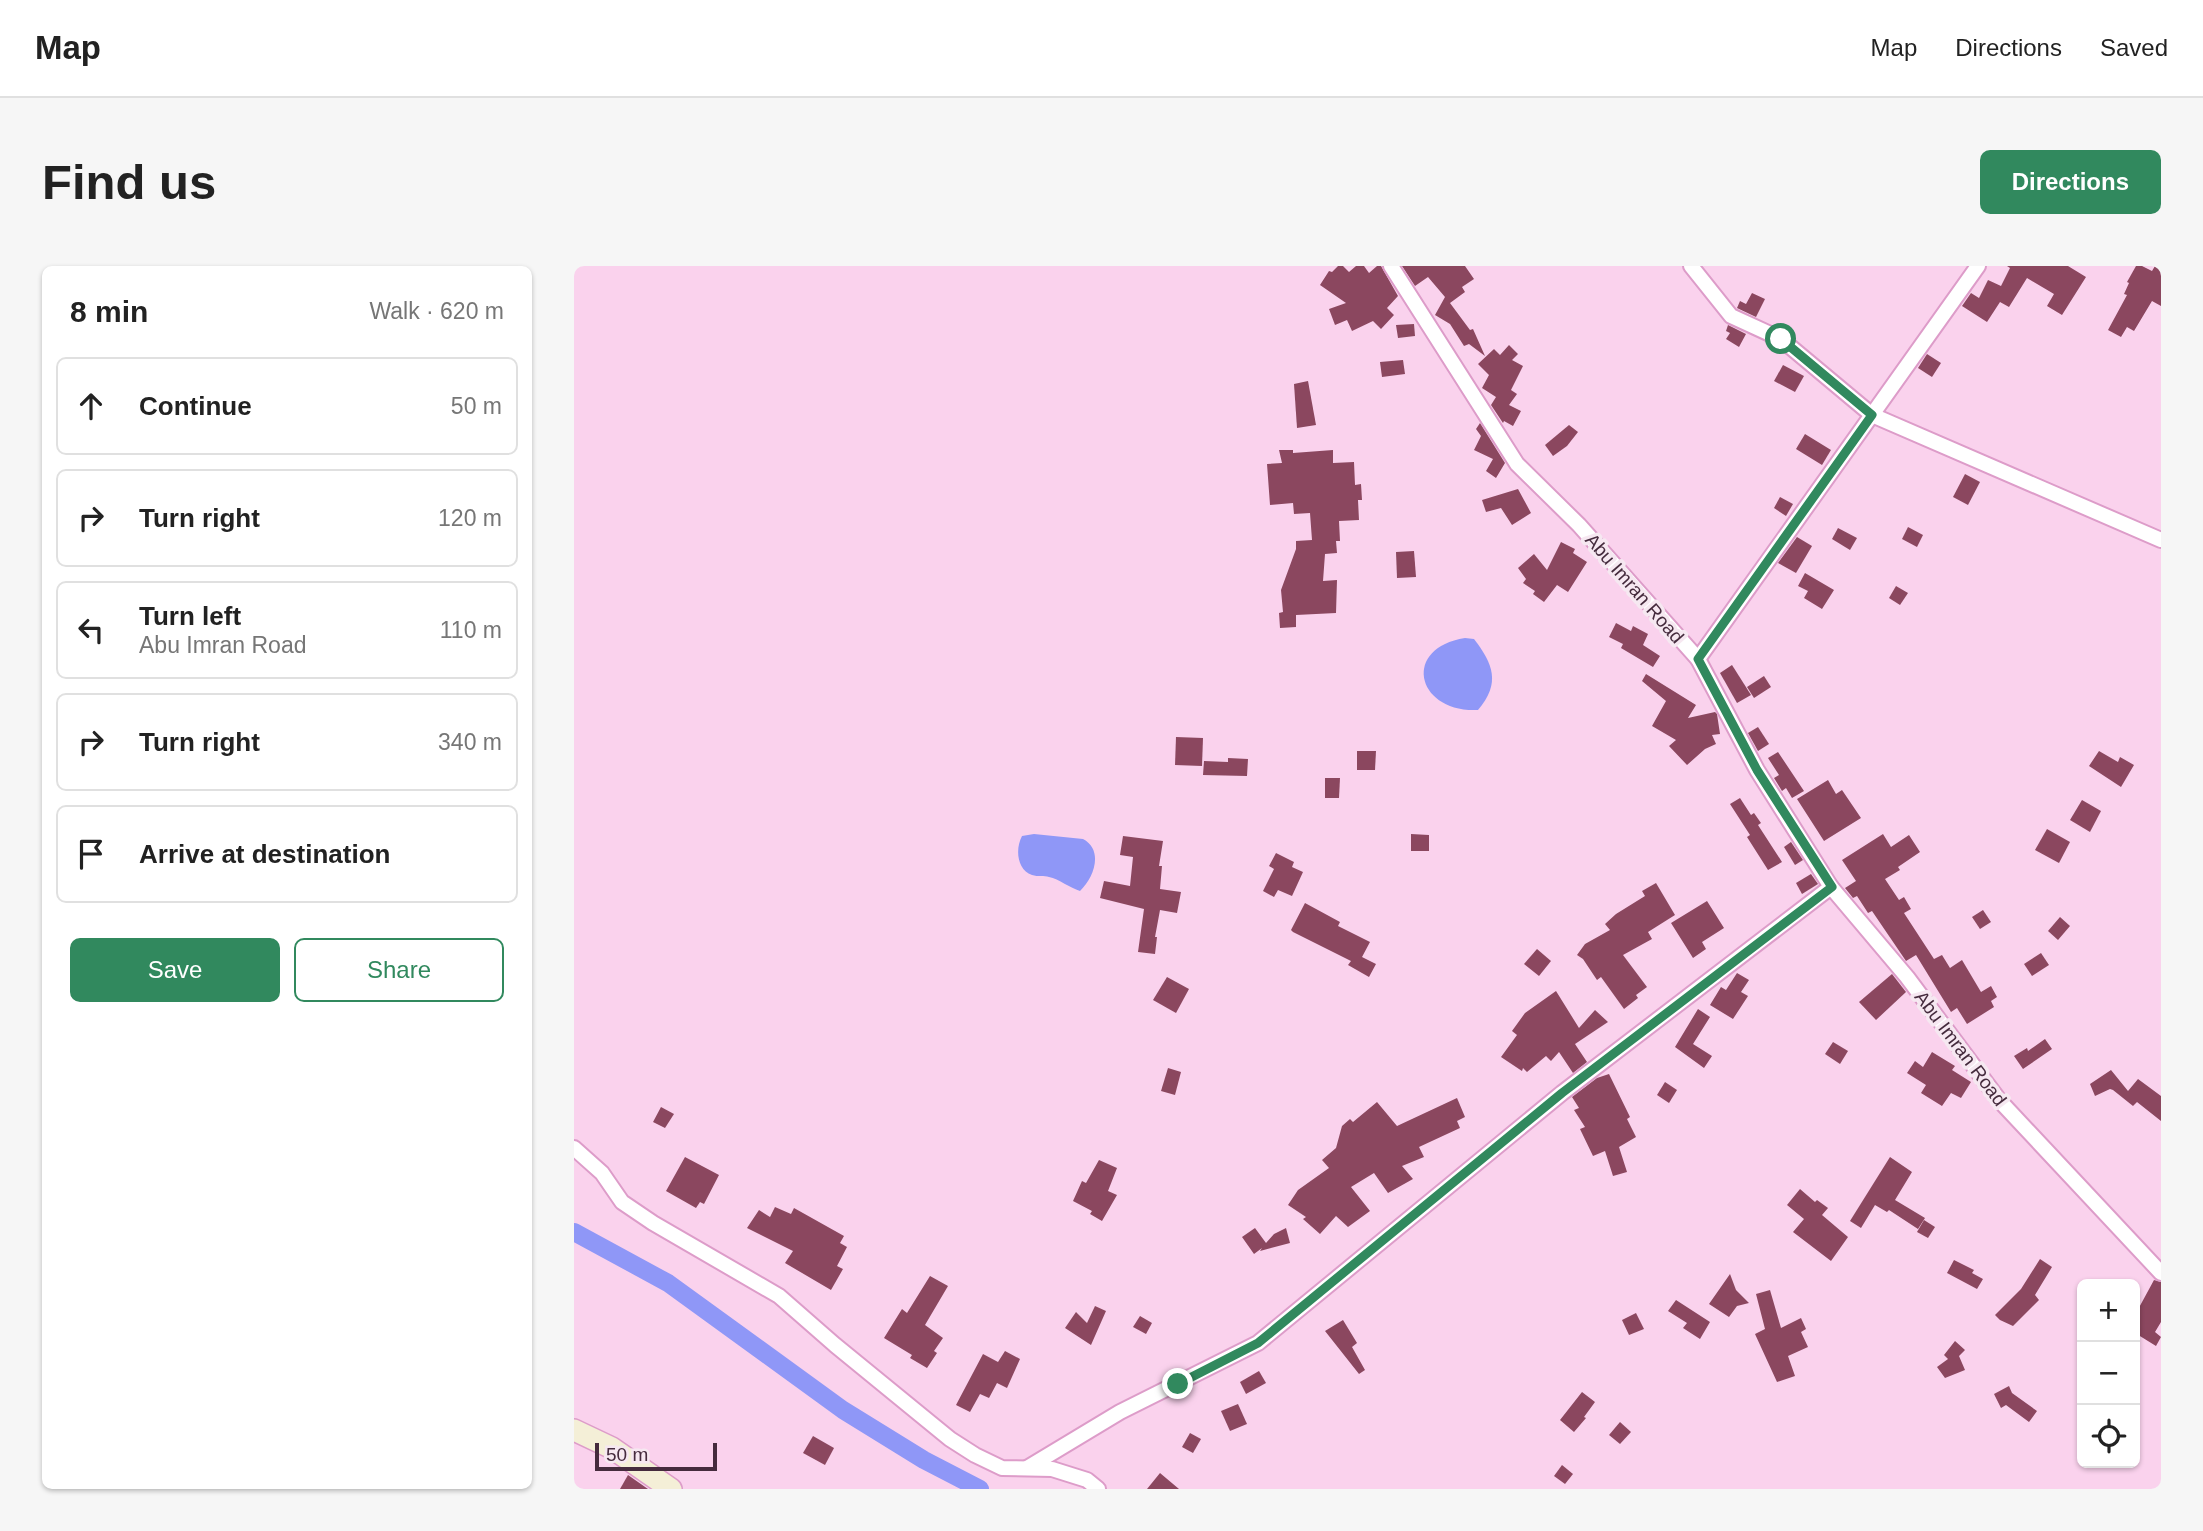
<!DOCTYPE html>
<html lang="en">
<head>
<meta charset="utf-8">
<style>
	body { margin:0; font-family:Helvetica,sans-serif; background:#f6f6f6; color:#222 }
	.controls { position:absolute; right:21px; bottom:21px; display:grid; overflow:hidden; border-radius:10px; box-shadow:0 2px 5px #0004 }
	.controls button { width:63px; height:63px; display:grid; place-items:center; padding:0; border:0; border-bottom:2px solid #e0e0e0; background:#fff; color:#222; font:35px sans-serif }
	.scale { position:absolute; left:21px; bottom:18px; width:122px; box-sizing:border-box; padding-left:7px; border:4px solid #452b3d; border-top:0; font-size:19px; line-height:24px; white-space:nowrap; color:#452b3d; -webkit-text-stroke:5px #f6e8f1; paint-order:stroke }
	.stop { position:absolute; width:21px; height:21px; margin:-16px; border:5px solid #31895e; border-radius:50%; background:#fff }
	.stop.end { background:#31895e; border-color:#fff; box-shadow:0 2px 7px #0008 }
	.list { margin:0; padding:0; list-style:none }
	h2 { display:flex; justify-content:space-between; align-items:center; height:91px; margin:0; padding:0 28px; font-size:30px }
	h2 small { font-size:23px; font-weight:400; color:#767676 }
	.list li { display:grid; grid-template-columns:46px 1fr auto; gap:21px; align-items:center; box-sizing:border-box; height:98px; margin:0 14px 14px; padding:0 14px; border:2px solid #e0e0e0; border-radius:10px }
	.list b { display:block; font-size:26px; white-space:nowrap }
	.list p { margin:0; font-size:23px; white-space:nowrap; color:#767676 }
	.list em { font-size:23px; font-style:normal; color:#767676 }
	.actions { display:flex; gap:14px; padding:21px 28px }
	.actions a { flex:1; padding:16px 0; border:2px solid #31895e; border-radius:10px; text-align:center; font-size:24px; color:#31895e }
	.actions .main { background:#31895e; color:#fff }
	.icon { flex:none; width:38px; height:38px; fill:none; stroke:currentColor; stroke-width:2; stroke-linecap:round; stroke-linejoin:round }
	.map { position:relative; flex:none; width:1587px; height:1223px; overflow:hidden; border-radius:10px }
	header { display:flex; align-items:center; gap:42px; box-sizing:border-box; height:98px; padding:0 35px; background:#fff; border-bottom:2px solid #e0e0e0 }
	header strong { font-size:33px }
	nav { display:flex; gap:38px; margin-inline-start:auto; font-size:24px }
	.intro { display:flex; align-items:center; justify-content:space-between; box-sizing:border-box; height:168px; padding:0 42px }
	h1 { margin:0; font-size:49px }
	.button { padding:18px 32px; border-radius:10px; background:#31895e; color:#fff; font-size:24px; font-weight:700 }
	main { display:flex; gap:42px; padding:0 42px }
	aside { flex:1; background:#fff; border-radius:10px; box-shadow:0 2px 5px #0004 }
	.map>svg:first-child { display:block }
</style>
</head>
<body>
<header>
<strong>Map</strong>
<nav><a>Map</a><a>Directions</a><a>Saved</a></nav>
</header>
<div class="intro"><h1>Find us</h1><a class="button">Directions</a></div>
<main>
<aside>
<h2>8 min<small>Walk · 620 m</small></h2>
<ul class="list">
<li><svg class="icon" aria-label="ahead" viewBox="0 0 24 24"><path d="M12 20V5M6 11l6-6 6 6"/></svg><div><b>Continue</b></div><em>50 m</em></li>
<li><svg class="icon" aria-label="right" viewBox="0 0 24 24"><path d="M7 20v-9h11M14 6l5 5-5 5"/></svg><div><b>Turn right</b></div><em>120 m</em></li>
<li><svg class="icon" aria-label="left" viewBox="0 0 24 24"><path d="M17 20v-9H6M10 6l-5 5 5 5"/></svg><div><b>Turn left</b><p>Abu Imran Road</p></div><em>110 m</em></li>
<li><svg class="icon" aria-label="right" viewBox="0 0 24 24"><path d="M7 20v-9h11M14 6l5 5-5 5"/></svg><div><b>Turn right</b></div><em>340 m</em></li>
<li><svg class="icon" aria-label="arrive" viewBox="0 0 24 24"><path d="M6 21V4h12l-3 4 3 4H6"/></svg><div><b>Arrive at destination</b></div></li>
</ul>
<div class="actions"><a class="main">Save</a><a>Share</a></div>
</aside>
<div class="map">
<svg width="1587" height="1223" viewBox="0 0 1587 1223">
	<rect width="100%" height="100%" fill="#fad2ed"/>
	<g fill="#8f97f7">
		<path d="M891,372L900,373C919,398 927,417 904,444C842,447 827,382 891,372Z"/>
		<path d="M460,568L509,573C530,584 520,612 506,625C496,622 485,613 475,611C470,609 464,611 458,609C443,604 441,583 448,570Z"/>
	</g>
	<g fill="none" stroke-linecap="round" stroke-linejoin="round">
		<path stroke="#8f97f7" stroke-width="18" d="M0,966L94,1017L269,1144L350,1194L406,1223"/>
	</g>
	<g fill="#8b475f">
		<path d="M764,0H769L775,6L782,0H790L795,7L803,0H807L824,30L813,42L820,49L807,63L799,55L778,65L773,54L761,59L755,43L772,37L746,19L755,5L758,6Z"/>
		<path d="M828,0H891L900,13L888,21L891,26L876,37L896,64L899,63L911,90L895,78L890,80L876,58L861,49L871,31L854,11L841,20Z"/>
		<path d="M1433,0H1494L1512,11L1488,49L1473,40L1480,28L1453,12L1435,41L1426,36L1413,56L1388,40L1397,27L1405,32L1414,14L1427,20L1436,2Z"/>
		<path d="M1562,0H1568L1578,5L1581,0H1587V40L1578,35L1560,65L1553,61L1547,71L1534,64L1553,29L1550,28L1555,17L1553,16Z"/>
		<path d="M1178,27L1191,33L1182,51L1163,42L1166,35L1172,38Z"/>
		<path d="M840,58L841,70L824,72L822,59Z"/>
		<path d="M1154,59L1172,68L1165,81L1152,73L1156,67L1152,65Z"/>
		<path d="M935,79L944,88L938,94L949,100L937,124L943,128L935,139L947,145L939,160L930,155L929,157L917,139L922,131L908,122L915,109L904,98L920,83L926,89Z"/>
		<path d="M1353,88L1367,97L1358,111L1344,102Z"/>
		<path d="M829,94L831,108L808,111L806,96Z"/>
		<path d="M1209,99L1230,110L1221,126L1200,115Z"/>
		<path d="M734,115L742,159L723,162L720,118Z"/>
		<path d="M906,157L931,197L922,212L912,205L919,193L900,184L907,170L902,163Z"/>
		<path d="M995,159L1004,166L993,180L979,190L971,179Z"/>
		<path d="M1231,168L1257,184L1248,199L1222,183Z"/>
		<path d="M705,184H719V187L759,184V197L780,196L781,219L787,218L788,234H784L785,254L765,255L766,275H762L763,287L751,288L749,315L763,314L762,347L722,349V361L706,362L705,347L709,346L707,324L722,283V275L738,274L736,247L720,248L719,237L696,239L693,198L708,197Z"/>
		<path d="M1391,208L1406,216L1394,239L1379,231Z"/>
		<path d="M944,223L957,247L938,259L927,242L912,246L908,234Z"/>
		<path d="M1206,231L1219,238L1212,250L1200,242Z"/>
		<path d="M1334,261L1349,269L1343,281L1328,273Z"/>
		<path d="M1264,262L1283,272L1276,284L1258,273Z"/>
		<path d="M1223,271L1238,280L1222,307L1204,297Z"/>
		<path d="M987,276L1001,283L999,287L1013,296L994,326L983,319L970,336L959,328L961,325L949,317L952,313L944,302L960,288L973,304Z"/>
		<path d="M840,285L842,311L823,312L822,286Z"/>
		<path d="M1231,307L1260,324L1248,343L1230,332L1234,325L1224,320Z"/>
		<path d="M1322,320L1334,327L1326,339L1315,332Z"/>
		<path d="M1042,357L1057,365L1059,360L1074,368L1069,379L1086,390L1079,401L1047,382L1049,378L1035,371Z"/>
		<path d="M1158,399L1177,429L1163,437L1146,407Z"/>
		<path d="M1072,408L1122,439L1114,452L1141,446L1143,448L1146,468L1138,469L1142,478L1131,483L1113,499L1095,480L1102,474L1078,460L1092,435L1068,415Z"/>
		<path d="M1190,410L1197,421L1180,432L1173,421Z"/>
		<path d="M1184,461L1195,478L1184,485L1174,467Z"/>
		<path d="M602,471L629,472L628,500L601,499Z"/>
		<path d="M783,485H802L801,504H783Z"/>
		<path d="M1525,485L1544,496L1546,491L1560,499L1547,521L1515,500Z"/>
		<path d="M1204,486L1230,525L1218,532L1212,522L1208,525L1200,512L1205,509L1194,492Z"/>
		<path d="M654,492L674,493L673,510L629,509L630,495L654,496Z"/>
		<path d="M751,512H766L765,532H751Z"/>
		<path d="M1254,514L1262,528L1268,524L1287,552L1250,575L1223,533Z"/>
		<path d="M1166,532L1177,549L1180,547L1187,557L1184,559L1208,596L1194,604L1173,571L1176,569L1156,538Z"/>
		<path d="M1508,534L1527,545L1516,566L1496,554Z"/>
		<path d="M1473,563L1496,576L1485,597L1461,584Z"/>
		<path d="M837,568L855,569V585H837Z"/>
		<path d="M1309,568L1317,581L1335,569L1346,586L1324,601L1326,604L1311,613L1325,634L1330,631L1337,643L1330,647L1360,693L1368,689L1376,702L1388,694L1407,726L1417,720L1423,731L1417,735L1420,741L1393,758L1383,742L1377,746L1342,689L1332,695L1298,645L1294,647L1283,630L1279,632L1271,622L1282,615L1268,594Z"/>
		<path d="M549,570L589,575L585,600H588L586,623L607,626L603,647L586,644L581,671H583L581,688L564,686L570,643L526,632L530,615L556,620L559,591L546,589Z"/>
		<path d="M1217,576L1229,594L1221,599L1210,581Z"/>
		<path d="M702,587L720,596L718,601L729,606L718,630L704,624L700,631L689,625L700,603L695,600Z"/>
		<path d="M1237,608L1244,618L1228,628L1222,617Z"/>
		<path d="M1082,617L1101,649L1074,666L1078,673L1049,689L1073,721L1062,729L1064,732L1050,743L1027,711L1023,714L1009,693L1003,689L1011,678L1036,664L1031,658L1042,648L1071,630L1068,625Z"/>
		<path d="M1133,635L1150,662L1128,676L1132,683L1119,692L1097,657Z"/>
		<path d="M731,637L766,656L764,660L796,676L788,691L802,698L795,711L774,699L777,695L719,666L717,664Z"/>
		<path d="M1409,644L1417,656L1406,663L1398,651Z"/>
		<path d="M1486,651L1496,660L1484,674L1474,665Z"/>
		<path d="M963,683L977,695L965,710L950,698Z"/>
		<path d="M1467,687L1475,699L1458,710L1450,698Z"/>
		<path d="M1163,707L1175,714L1167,726L1174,730L1159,753L1136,739L1147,721L1152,724Z"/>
		<path d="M1318,708L1332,726L1302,754L1285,736Z"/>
		<path d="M593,711L615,723L602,747L579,734Z"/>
		<path d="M982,725L1005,762L1021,744L1034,756L1001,778L1013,796L999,807L985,786L977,795L972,790L953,806L949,802L948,805L927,791L943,769L938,765L951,747Z"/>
		<path d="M1124,743L1136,751L1119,778L1138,790L1130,802L1101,781Z"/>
		<path d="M1471,773L1478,783L1449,803L1440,790L1453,782L1454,785Z"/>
		<path d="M1259,776L1274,785L1266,798L1251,788Z"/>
		<path d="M1358,786L1381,800L1378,804L1397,816L1387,832L1377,827L1368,840L1347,827L1352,819L1333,807L1341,795L1349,801Z"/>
		<path d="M594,802L607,806L601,829L587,825Z"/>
		<path d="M1537,804L1554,825L1564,813L1587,830V855L1563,836L1559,840L1539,824L1536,823L1521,830L1516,818Z"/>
		<path d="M1035,808L1056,851L1053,853L1062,871L1045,881L1053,906L1039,910L1031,885L1019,890L1006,863L1011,861L1000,844L1005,842L998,831L1023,812Z"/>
		<path d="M1091,816L1103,824L1095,837L1083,829Z"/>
		<path d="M883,832L891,851L883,855L886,862L845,881L850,891L828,900L839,913L814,927L800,907L777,921L796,945L774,961L762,950L746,968L729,953L732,951L714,939L724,924L755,902L748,894L762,882L768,860L776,853L779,856L803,836L823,860Z"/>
		<path d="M87,841L100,848L91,862L79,856Z"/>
		<path d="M111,891L145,909L130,938L126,936L122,942L92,925Z"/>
		<path d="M1316,891L1338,906L1321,934L1351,952L1344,963L1315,944L1313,946L1301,939L1287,962L1276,955Z"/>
		<path d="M525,894L543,902L534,925L543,929L528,955L516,948L518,945L499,935L508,915L512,917Z"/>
		<path d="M1226,923L1241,936L1243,934L1254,942L1248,949L1274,971L1257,995L1219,966L1230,953L1213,939Z"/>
		<path d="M201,941L217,948L220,942L270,970L266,977L273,981L263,1000L269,1003L257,1024L211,997L219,985L173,962L185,944L196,951Z"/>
		<path d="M1350,954L1361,961L1354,972L1343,966Z"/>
		<path d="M681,962L692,977L700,968L712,962L716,977L686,985L688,982L680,988L668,971Z"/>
		<path d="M1466,993L1478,1001L1461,1029L1465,1034L1439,1060L1426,1054L1421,1049L1447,1023Z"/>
		<path d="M1380,994L1400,1004L1398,1007L1409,1013L1403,1023L1373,1007Z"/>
		<path d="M1156,1008L1162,1024L1175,1037L1163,1040L1155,1051L1135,1038Z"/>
		<path d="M356,1010L374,1020L351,1059L369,1072L360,1085L363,1087L353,1102L336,1092L338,1089L310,1072L328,1043L333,1047Z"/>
		<path d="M1580,1014L1587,1016V1056L1581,1066L1587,1071L1582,1080L1561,1067V1049Z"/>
		<path d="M1196,1024L1207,1062L1227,1052L1232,1063L1227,1066L1234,1081L1214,1090L1221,1110L1203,1116L1181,1068L1191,1063L1182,1028Z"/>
		<path d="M1102,1034L1136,1056L1126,1073L1109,1062L1113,1057L1094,1045Z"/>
		<path d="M521,1040L532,1045L517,1079L491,1062L502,1046L513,1057Z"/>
		<path d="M1062,1047L1070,1063L1055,1069L1048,1054Z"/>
		<path d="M566,1050L578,1057L572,1068L559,1061Z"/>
		<path d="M769,1054L783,1077L778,1081L791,1104L785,1108L751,1065Z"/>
		<path d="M1381,1075L1391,1084L1385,1090L1391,1104L1371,1112L1363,1101L1374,1093L1370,1089Z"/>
		<path d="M431,1085L446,1093L433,1122L423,1117L415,1132L406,1128L396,1146L382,1139L409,1088L424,1096Z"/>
		<path d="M685,1105L692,1117L672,1128L666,1116Z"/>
		<path d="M1435,1120L1438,1127L1463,1145L1455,1156L1432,1139L1427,1142L1420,1128Z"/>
		<path d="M1008,1126L1021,1136L1010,1151L1012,1152L1000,1166L986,1154Z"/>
		<path d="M664,1138L673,1158L656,1165L647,1145Z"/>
		<path d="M1046,1156L1057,1166L1046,1178L1035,1169Z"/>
		<path d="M616,1167L627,1173L619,1187L608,1181Z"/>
		<path d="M239,1170L260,1182L251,1199L229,1187Z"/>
		<path d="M988,1199L999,1208L991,1218L980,1210Z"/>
		<path d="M586,1207L605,1223H573Z"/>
		<path d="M54,1209L74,1223H46Z"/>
	</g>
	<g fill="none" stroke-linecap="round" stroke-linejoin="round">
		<defs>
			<g id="street">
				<path d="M817,0L943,198L1005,259L1124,393L1183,504L1257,621L1333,711L1425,834L1587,1007"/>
				<path d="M1117,0L1157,50L1207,73L1298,149L1587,274"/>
				<path d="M1124,393L1404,0"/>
				<path d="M0,882L28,907L48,936L79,957L205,1030L261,1079L376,1173L401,1189L428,1202L478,1203L513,1214L524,1223"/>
				<path d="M453,1202L546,1146L684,1077L988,827L1257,621"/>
			</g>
			<path id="secondary" d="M0,1164L38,1182L97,1223"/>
		</defs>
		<use href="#street" stroke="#dd9cc9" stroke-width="18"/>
		<use href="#secondary" stroke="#dd9cc9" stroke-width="24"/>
		<use href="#street" stroke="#fff" stroke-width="14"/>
		<use href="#secondary" stroke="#f4efd7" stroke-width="21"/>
	</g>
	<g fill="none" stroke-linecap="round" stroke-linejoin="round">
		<path stroke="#31895e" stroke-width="9" d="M604,1118L684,1077L988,827L1258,621L1183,504L1124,393L1298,149L1207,73"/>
	</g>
	<g text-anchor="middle" stroke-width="7" stroke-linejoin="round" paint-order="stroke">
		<g font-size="19" fill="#452b3d" stroke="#f6e8f1">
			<text transform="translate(1061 322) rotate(49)" y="7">Abu Imran Road</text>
			<text transform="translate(1387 782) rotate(53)" y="7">Abu Imran Road</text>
		</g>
	</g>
</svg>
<div class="controls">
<button>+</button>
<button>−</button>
<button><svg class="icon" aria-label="locate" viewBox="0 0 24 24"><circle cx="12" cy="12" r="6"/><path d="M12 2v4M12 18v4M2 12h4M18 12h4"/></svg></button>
</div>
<div class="scale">50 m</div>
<div class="stop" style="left:1207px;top:73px"></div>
<div class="stop end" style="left:604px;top:1118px"></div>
</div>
</main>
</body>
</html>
